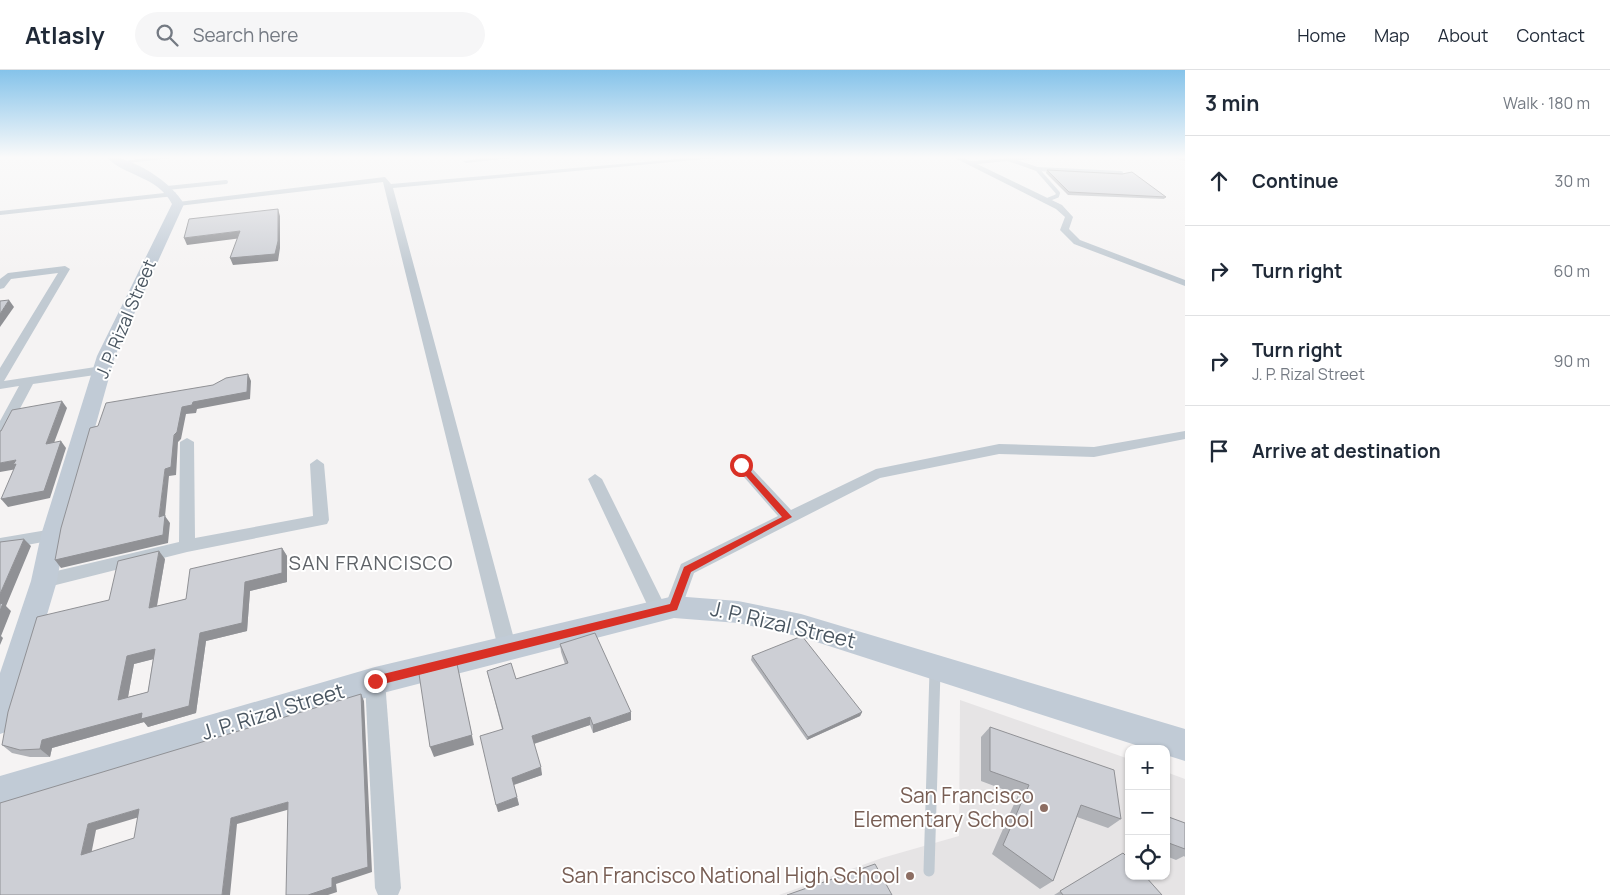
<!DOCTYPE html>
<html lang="en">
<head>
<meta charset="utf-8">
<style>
	body { margin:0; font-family:Manrope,sans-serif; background:#f6f6f7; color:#1f2937 }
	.controls { position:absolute; right:15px; bottom:15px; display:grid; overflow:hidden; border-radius:10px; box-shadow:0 1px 4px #0004 }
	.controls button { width:45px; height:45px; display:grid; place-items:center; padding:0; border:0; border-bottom:1px solid #e0e1e3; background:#fff; color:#1f2937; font:25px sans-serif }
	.stop { position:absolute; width:15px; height:15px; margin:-11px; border:4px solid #d93025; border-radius:50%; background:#fff }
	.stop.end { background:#d93025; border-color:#fff; box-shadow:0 1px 5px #0008 }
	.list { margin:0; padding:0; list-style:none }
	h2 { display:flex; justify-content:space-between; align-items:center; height:65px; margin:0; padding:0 20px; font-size:21px }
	h2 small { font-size:16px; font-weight:400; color:#747a83 }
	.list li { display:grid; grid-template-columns:32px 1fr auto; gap:15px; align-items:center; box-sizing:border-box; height:90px; padding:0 20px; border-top:1px solid #e0e1e3 }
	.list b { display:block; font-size:19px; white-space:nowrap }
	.list p { margin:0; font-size:16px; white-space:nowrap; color:#747a83 }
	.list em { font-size:16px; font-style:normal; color:#747a83 }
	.icon { flex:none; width:28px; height:28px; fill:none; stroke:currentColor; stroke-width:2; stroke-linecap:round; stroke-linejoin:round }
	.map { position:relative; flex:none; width:1185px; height:825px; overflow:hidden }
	header { display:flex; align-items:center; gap:30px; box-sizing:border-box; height:70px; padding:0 25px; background:#fff; border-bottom:1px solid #e0e1e3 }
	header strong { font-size:24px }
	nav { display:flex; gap:28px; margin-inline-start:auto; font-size:18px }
	.search { width:350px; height:45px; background:#f6f6f7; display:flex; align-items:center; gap:12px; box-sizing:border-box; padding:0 18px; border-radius:28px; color:#747a83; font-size:19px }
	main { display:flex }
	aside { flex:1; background:#fff }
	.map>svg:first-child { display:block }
</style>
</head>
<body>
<header>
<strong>Atlasly</strong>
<div class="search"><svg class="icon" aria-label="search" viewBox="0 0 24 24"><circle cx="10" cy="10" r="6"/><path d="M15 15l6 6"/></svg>Search here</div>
<nav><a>Home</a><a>Map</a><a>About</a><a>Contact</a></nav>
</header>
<main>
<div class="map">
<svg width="1185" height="825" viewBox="0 0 1185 825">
	<rect width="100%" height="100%" fill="#f5f3f3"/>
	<path fill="#e6e4e5" d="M960,630L1129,689V806H1166V702L1185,709V825H779L882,788L959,766Z"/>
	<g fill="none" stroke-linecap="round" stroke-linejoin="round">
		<g stroke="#c1cad2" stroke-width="4">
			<path d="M1178,87L1185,89"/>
			<path d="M1008,89L1037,99"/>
			<path d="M167,118L226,112"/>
			<path d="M1047,130L1057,126L1058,123L1037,99L1121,103"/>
			<path d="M0,143L174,124"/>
		</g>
		<path stroke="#c1cad2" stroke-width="11" d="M929,801L935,601"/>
		<g fill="#c1cad2" fill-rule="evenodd">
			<path d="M156,87H178L120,94L116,92Z"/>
			<path d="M495,87H519L466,93L463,91Z"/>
			<path d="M702,87H725L393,118L517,580L514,586L507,588L500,586L383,112L178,136L174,134L178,132L385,107L391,114Z"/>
			<path d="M953,87H961L970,91L1032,87L1029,89L977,94L1062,135L1073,147L1069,159L1080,170L1185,210V216L1074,174L1060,160L1065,147L1056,139Z"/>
			<path d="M65,196L70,199L4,311L102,296L108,300L102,304L33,314L7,363L0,367V351L19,316L0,319V298L58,203L11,209L4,218L0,219V209L8,203Z"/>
			<path d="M1185,361V369L1094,387L999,384L880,408L694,503L680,542L674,544L667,541L664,545L658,548L652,545L588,409L595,404L602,409L665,536L681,494L778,446L736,398L734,395L736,392H746L791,440L876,399L999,374L1094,377Z"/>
			<path d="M187,368L194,372L195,468L313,446L310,394L317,389L324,394L329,450L327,454L187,482L44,518L38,516L35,511L38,506L44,504L179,472L180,372Z"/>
			<path d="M53,459L59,461L61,465L59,469L0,480V468Z"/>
			<path d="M375,602L382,605L385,611L401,818L398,825H378L375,818L365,611L368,605Z"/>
		</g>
		<g fill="#c1cbd6" fill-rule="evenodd">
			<path d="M106,87C130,85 172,112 184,134L115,286L65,465L57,511L16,649L11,660L0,664V603L31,511L41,465L97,286L172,134C158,106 124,106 106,87Z"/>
			<path d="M674,526L738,531L801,544L1185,659V691L1166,685V679H1148L801,567L738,553L674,548L375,625L0,740V706L375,597Z"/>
		</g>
	</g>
	<g fill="#b0b2b7" fill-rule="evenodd">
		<path d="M1047,100L1166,127L1164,129L1068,125L1046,103Z"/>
		<path d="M282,478L287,486V512L250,521L247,561L206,571L196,643L148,657L144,652L52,678L50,687H30L12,683L2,675L109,530L165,489L157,536L186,529ZM153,589L148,622L128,627L134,594Z"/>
		<path d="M560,574L631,650L593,663L590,655L534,674L542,705L514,715L519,735L498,742L502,659L487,601L516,609L565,594L561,582Z"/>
		<path d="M752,586L862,642L860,646L807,670L751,590Z"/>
		<path d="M990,657L1121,749L1108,758L1077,747L1053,811L1040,819L992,784L1018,725L981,711V667Z"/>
		<path d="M1166,746L1185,753V787L1184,786L1176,790L1166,786Z"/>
		<path d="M1123,783L1162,825H1054Z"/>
	</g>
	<g fill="#909195">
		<path d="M278,139L280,146V178L278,191L233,195L230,188Z"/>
		<path d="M240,161L242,168L187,175L184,168Z"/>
		<path d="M9,230L14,237L0,257V244Z"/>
		<path d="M248,304L251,311L250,329L197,339L196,343L186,344L181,369L178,372L176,405L169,406L165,446L170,453L168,473L61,498L55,490L159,447L165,399L182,337Z"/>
		<path d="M62,331L67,338L51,381L46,374Z"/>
		<path d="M61,371L66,378L50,428L8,437L1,429Z"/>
		<path d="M16,390L17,399L0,402V393Z"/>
		<path d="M24,469L31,476L6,536L11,541L1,566L3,568L0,575V524Z"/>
		<path d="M282,478L287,486V512L250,521L247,561L206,571L196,643L148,657L144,652L52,678L50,687L40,679L42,670L142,643L200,563L245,512Z"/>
		<path d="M159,481L165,489L155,546L149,538Z"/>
		<path d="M155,579L162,587L134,594L126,638L118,630L127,586Z"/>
		<path d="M457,594L474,675L434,687L430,677Z"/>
		<path d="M361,624L364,631L372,802L336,814L337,822L328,825H308Z"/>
		<path d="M631,642V650L593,663V655Z"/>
		<path d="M862,642L860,646L807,670L808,667Z"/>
		<path d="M590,647V655L533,674L532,666Z"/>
		<path d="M541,697L542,705L513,715L512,708Z"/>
		<path d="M517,727L519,735L498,742L496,735Z"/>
		<path d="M288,732L294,738L237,754L230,825H222L231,748Z"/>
		<path d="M139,739L146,745L96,760L90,790L81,785L88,754Z"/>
	</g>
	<g fill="#cdcfd5" stroke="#909195" fill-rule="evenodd">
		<path d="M1047,100L1122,104L1132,102L1166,127L1069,122Z"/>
		<path d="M278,139V171L275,184L230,188L240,161L184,168L189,149Z"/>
		<path d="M9,230L0,244V231Z"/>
		<path d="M248,304L247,322L193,332L192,335L182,337L177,362L174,365L171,397L165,399L159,447L165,445L163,465L55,490L61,458L90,358L98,356L106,333L213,315L226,308Z"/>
		<path d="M62,331L46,374L61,371L44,421L1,429L16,394L13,395L16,390L0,393V361H1L12,340Z"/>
		<path d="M24,469L0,524V472Z"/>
		<path d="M282,478V503L245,512L242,553L200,563L189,636L141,649L142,643L42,670L40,679L20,680L2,675L8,642L37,547L109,530L118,491L159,481L149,538L186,529L190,499ZM155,579L148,622L118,630L127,586Z"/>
		<path d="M3,533L0,541V534Z"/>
		<path d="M595,563L631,642L593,655L590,647L532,666L541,697L512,708L517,727L496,735L480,666L503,659L487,601L511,593L516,609L568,593L560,574Z"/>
		<path d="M802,566L862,642L808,667L752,586Z"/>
		<path d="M457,594L472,665L430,677L419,604Z"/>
		<path d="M361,624L368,797L332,808V817L308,825H286L288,732L231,748L222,825H0V733ZM139,739L134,768L81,785L88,754Z"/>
		<path d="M990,657L1114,700L1121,749L1081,735L1053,811L1003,775L1029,715L990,701Z"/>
		<path d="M1166,746L1185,753V779L1166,772Z"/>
		<path d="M1123,783L1129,789V806H1145L1162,825H1063L1060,821Z"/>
		<path d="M875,794L892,825H787Z"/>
	</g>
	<linearGradient id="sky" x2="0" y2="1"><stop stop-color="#85c3ea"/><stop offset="0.43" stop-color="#fafafa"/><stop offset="1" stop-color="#fafafa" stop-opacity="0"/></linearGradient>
	<rect width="1185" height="202" fill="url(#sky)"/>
	<path fill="#d93025" d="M738,393H743L792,447L691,502L677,540L375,616L371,615V608L375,606L670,534L684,497L782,447L738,397Z"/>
	<g fill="#8d6e63" stroke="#fff" stroke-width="2">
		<circle cx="1044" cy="738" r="5"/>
		<circle cx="910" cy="806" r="5"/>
	</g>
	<g text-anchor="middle" stroke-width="4" stroke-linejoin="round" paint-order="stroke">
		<g font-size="18" fill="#4a5661" stroke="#fff">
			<text transform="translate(126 249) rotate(-67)" y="6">J. P. Rizal Street</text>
		</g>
		<g font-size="20" letter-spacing="1" fill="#5f6368" stroke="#fff">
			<text x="371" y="500">SAN FRANCISCO</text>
		</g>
		<g font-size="21" fill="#4a5661" stroke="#fff">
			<text transform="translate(783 555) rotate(13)" y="7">J. P. Rizal Street</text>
			<text transform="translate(273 642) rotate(-17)" y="7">J. P. Rizal Street</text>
		</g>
		<g font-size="21" fill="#785e54" stroke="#fff" text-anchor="end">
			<text x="1034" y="733">San Francisco<tspan x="1034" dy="24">Elementary School</tspan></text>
			<text x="900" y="813">San Francisco National High School</text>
		</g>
	</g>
</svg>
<div class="controls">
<button>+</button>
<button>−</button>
<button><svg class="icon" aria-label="locate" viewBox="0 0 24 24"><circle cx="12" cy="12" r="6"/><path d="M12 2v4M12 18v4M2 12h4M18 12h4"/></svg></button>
</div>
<div class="stop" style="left:741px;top:395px"></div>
<div class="stop end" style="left:375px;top:611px"></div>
</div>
<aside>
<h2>3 min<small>Walk · 180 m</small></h2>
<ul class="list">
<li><svg class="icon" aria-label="ahead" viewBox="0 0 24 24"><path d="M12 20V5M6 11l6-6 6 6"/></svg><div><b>Continue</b></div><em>30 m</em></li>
<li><svg class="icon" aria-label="right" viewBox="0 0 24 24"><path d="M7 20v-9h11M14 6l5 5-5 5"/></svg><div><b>Turn right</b></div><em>60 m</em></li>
<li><svg class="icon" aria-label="right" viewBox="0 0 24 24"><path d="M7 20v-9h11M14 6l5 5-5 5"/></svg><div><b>Turn right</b><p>J. P. Rizal Street</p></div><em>90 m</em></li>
<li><svg class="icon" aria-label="arrive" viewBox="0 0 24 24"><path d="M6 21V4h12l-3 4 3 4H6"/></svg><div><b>Arrive at destination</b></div></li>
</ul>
</aside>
</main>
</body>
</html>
